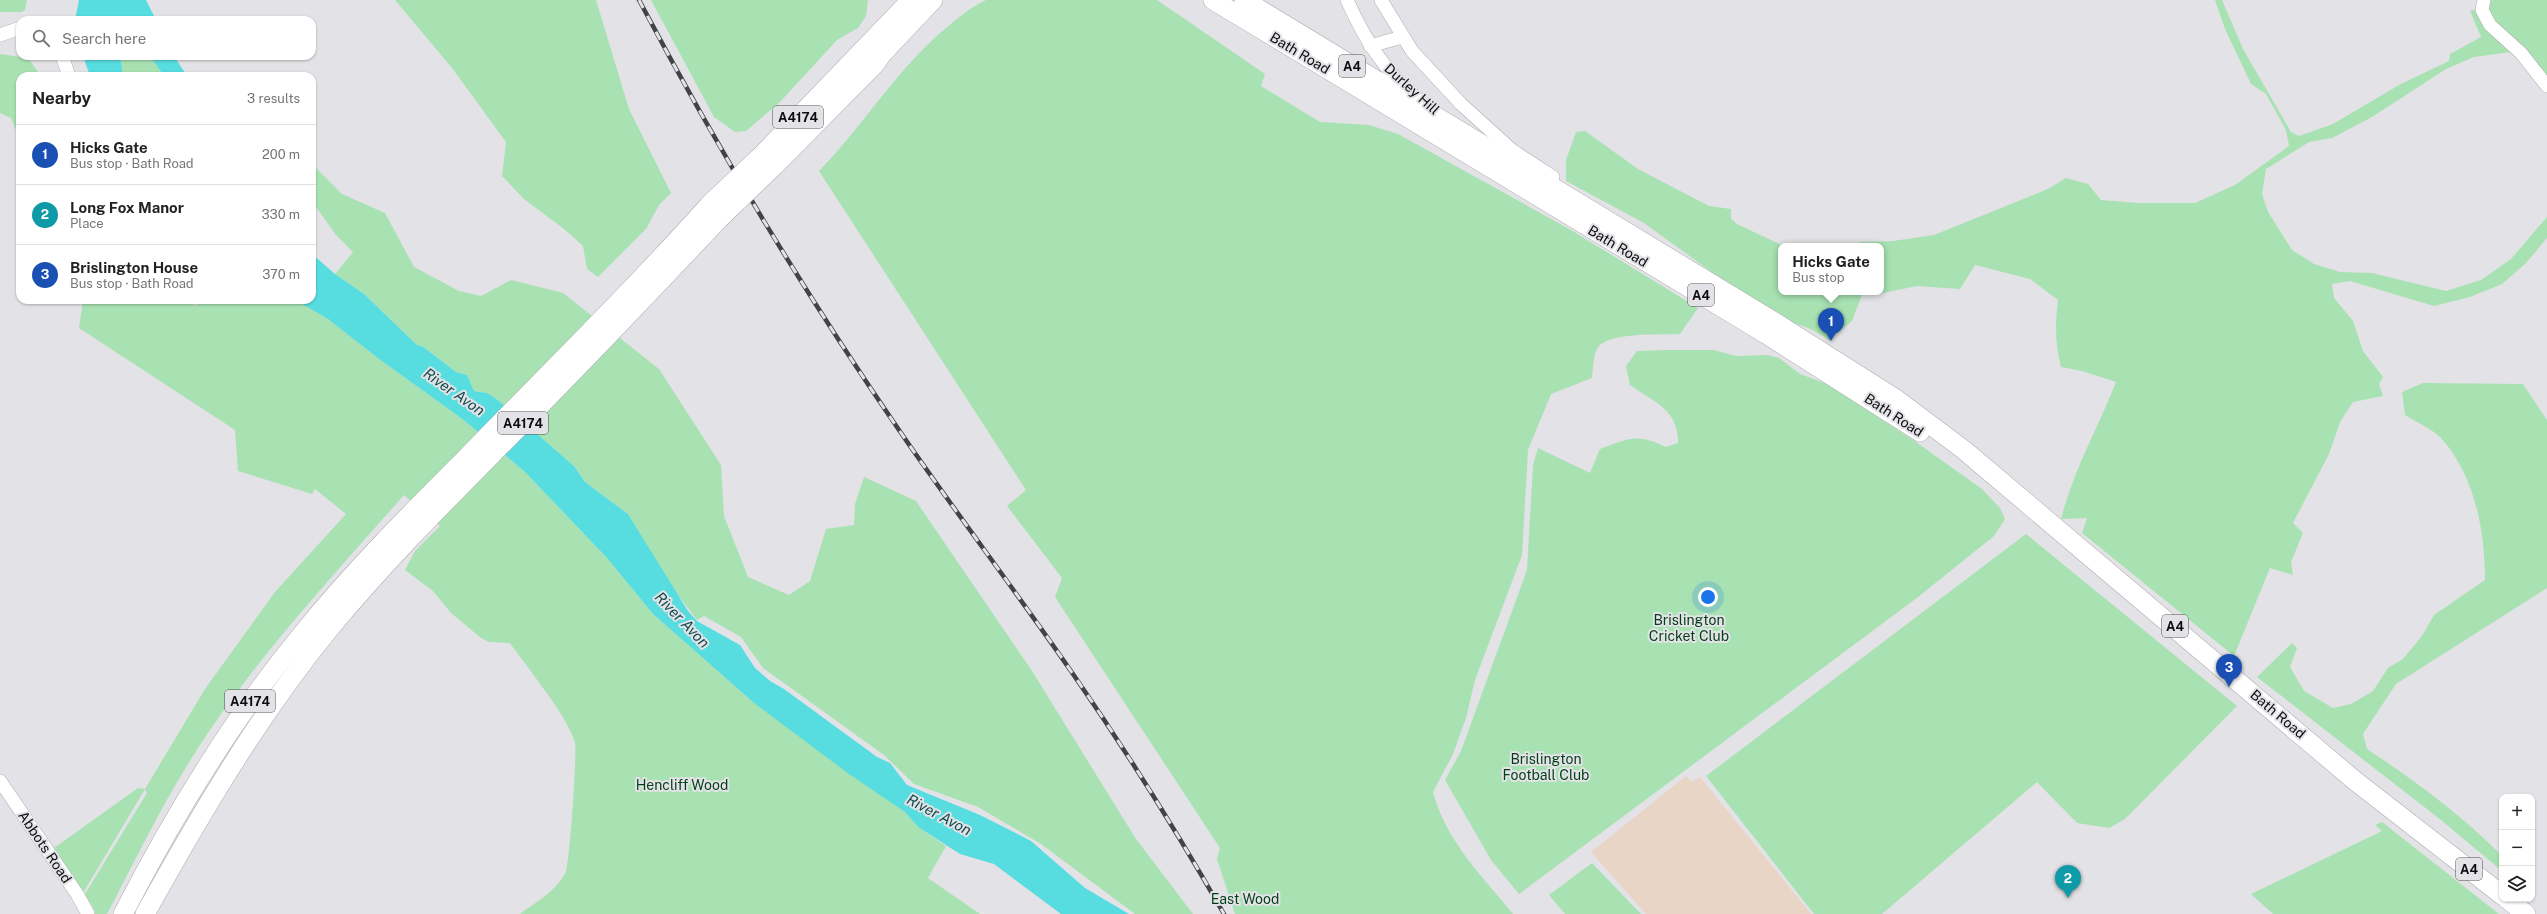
<!DOCTYPE html>
<html lang="en">
<head>
<meta charset="utf-8">
<style>
	body { margin:0; font-family:"Public Sans",sans-serif; background:#f6f6f6; color:#222 }
	.controls { position:absolute; right:12px; bottom:12px; display:grid; overflow:hidden; border-radius:8px; box-shadow:0 1px 3px #0004 }
	.controls button { width:36px; height:36px; display:grid; place-items:center; padding:0; border:0; border-bottom:1px solid #e0e0e0; background:#fff; color:#222; font:20px sans-serif }
	.you { position:absolute; left:1708px; top:597px; width:14px; height:14px; margin:-10px; border:3px solid #fff; border-radius:50%; background:#1a73e8; box-shadow:0 0 0 6px #1a73e833 }
	.badge { display:grid; place-items:center; width:26px; height:26px; border-radius:50%; background:#a16a25; color:#fff; font-size:13px; font-weight:700 }
	.pin { position:absolute; translate:-50% -33px; filter:drop-shadow(0 1px 2px #0008) }
	.pin::after { content:''; position:absolute; top:21px; width:14px; height:12px; background:inherit; clip-path:polygon(0 0,100% 0,50% 100%) }
	.popup { position:absolute; left:1778px; top:243px; width:106px; height:52px; box-sizing:border-box; display:grid; place-content:center; border-radius:8px; background:#fff; filter:drop-shadow(0 1px 3px #0005); font-size:13px; white-space:nowrap; color:#767676 }
	.popup b { font-size:15px; color:#222 }
	.popup::after { content:''; position:absolute; left:50%; top:100%; margin-left:-8px; border:8px solid transparent; border-top-color:#fff }
	.list { margin:0; padding:0; list-style:none }
	h2 { display:flex; justify-content:space-between; align-items:center; height:52px; margin:0; padding:0 16px; font-size:17px }
	h2 small { font-size:13px; font-weight:400; color:#767676 }
	.list li { display:grid; grid-template-columns:26px 1fr auto; gap:12px; align-items:center; box-sizing:border-box; height:60px; padding:0 16px; border-top:1px solid #e0e0e0 }
	.list b { display:block; font-size:15px; white-space:nowrap }
	.list p { margin:0; font-size:13px; white-space:nowrap; color:#767676 }
	.list em { font-size:13px; font-style:normal; color:#767676 }
	.icon { flex:none; width:22px; height:22px; fill:none; stroke:currentColor; stroke-width:2; stroke-linecap:round; stroke-linejoin:round }
	.map { position:relative; flex:none; width:2547px; height:914px; overflow:hidden }
	.search { position:absolute; background:#fff; box-shadow:0 1px 3px #0004; left:16px; top:16px; width:300px; height:44px; display:flex; align-items:center; gap:10px; box-sizing:border-box; padding:0 14px; border-radius:12px; color:#767676; font-size:15px }
	.panel { position:absolute; background:#fff; box-shadow:0 1px 3px #0004; left:16px; top:72px; width:300px; height:232px; border-radius:12px }
	.map>svg:first-child { display:block }
</style>
</head>
<body>
<div class="map">
<svg width="2547" height="914" viewBox="0 0 2547 914">
	<rect width="100%" height="100%" fill="#e3e2e6"/>
	<path fill="#e9d5c6" d="M1686,776L1692,782L1700,777L1811,914H1646L1591,852Z"/>
	<g fill="#a8e2b2">
		<path d="M0,0H27L25,10L22,12H0Z"/>
		<path d="M395,0H596L629,109L671,193L659,205L646,229L598,277L587,269L583,246L564,229L524,199L502,176L506,142L452,68Z"/>
		<path d="M651,0H868L866,16L858,28L837,40L780,102L746,131L735,132L714,117Z"/>
		<path d="M986,0H1157L1265,74L1261,86L1320,122L1369,125L1398,134L1571,230L1698,308L1680,334C1662,335 1609,332 1598,347C1593,355 1593,369 1592,378L1551,394L1528,450L1522,555L1475,680L1466,718L1453,754L1433,792C1446,841 1482,876 1513,914H1235L1217,859L1220,848L1055,597L1062,578L1007,506L1026,490L819,171C862,127 892,76 939,34C953,22 969,8 986,0Z"/>
		<path d="M2215,0H2222L2243,49L2291,132L2299,136L2333,124L2399,85L2449,61L2450,54L2481,37L2470,11L2477,9L2480,22L2511,52L2474,57L2446,69L2372,117L2332,138L2309,142L2266,169L2262,194L2268,212L2292,250L2314,264L2340,272L2372,273L2446,291L2481,280L2511,259L2547,217V238L2526,263L2502,284L2470,297L2434,306L2350,281L2332,284L2334,298L2353,321L2363,351L2383,377L2379,384L2383,396L2353,402L2340,422L2329,454L2293,523L2303,533L2291,562L2293,575L2270,568L2234,656L2082,533L2087,518L2061,519C2073,471 2098,428 2116,382L2082,371L2061,367C2055,344 2055,324 2058,300L2030,279L1975,265L1960,289L1917,286L1878,294L1876,292H1881V246H1847L1861,242L1893,241L1934,235L2048,189L2066,178L2088,184L2101,200L2138,203H2195L2235,185L2289,146L2286,130L2266,94L2251,84L2225,29Z"/>
		<path d="M2489,0H2547V78C2543,72 2539,65 2535,59C2521,43 2480,25 2489,0Z"/>
		<path d="M0,54L28,58L41,76H20V140L11,118L0,113Z"/>
		<path d="M120,56H150L164,76H123Z"/>
		<path d="M1585,131L1638,169L1709,206L1731,209V219L1737,224L1784,246H1781V292H1863L1852,321L1829,340L1811,329L1794,323L1720,278L1644,223L1566,181V160L1576,132Z"/>
		<path d="M312,164L342,194L385,213L414,267L459,291L481,296L511,280L563,293L659,369L721,465L724,516L748,577L789,595L810,581L826,529L854,525L855,504L864,477L916,501L1032,671L1136,839L1193,914H1135L1041,844L978,807L914,784L884,755L763,668L741,637L704,616L697,620L672,587L628,514L585,482L574,466L499,401L483,392L474,391L467,375L456,372L422,346L417,345L364,294L335,274L353,252L336,235L316,207L312,205Z"/>
		<path d="M83,300H186L196,306L200,300H295L328,319L379,359L465,421L525,472L607,558L653,614L754,703L905,812L918,827L946,846L928,878L980,914H520C536,902 558,890 566,871C570,860 577,754 575,743C569,718 526,666 510,643L489,642L481,638L451,613L433,591L405,570L415,551L440,526L404,495C338,570 269,644 212,727C171,786 140,851 107,914H93L95,911L85,894L147,793L145,789L83,893L54,848L138,788L145,789L205,689L275,592L346,514L315,489L312,494L238,471L235,430L79,328Z"/>
		<path d="M1666,350H1714L1736,356L1767,355L1779,358L1800,374L1827,384L1913,440L1982,489L2000,508L2005,519L1994,536L1918,597L1519,894L1491,860L1445,780L1461,751L1527,570L1533,465L1538,448L1590,473L1600,449C1629,438 1637,433 1666,447L1678,443C1679,410 1654,402 1630,385L1626,366L1637,351Z"/>
		<path d="M2423,383L2523,384L2547,420V588L2396,684L2363,734L2367,749C2415,781 2461,814 2502,856V871L2441,820L2257,677L2292,643L2297,648L2290,667L2304,691L2333,708L2351,704L2373,691L2388,668L2403,659L2422,636L2434,615L2485,580C2485,531 2475,476 2441,438C2432,429 2416,422 2405,415L2402,392Z"/>
		<path d="M2026,534L2237,706L2125,819L2109,828L2077,823L2037,782L1882,914H1814L1706,776Z"/>
		<path d="M2382,822L2499,914H2273L2251,894L2382,831L2375,825Z"/>
		<path d="M1592,863L1641,914H1565L1549,895Z"/>
	</g>
	<g fill="#57dde0">
		<path d="M79,0H146L156,20H128L123,16L119,20H75Z"/>
		<path d="M83,56H120L123,76H90Z"/>
		<path d="M150,56H174L187,76H164Z"/>
		<path d="M312,254L335,274L364,294L417,345L422,346L456,372L467,375L474,391L487,393L499,401L574,466L585,482L628,514L688,611L697,621L740,645L755,668L770,681L784,689L877,757L890,763L907,785L980,815L1031,841L1085,888L1129,914H1061L994,864L960,854L918,827L905,812L849,774L754,703L653,614L607,558L525,472L465,421L379,359L328,319L295,300H312Z"/>
	</g>
	<g fill="none" stroke-linecap="round" stroke-linejoin="round">
		<defs>
			<g id="minor">
				<path d="M1347,0C1364,38 1384,71 1417,98"/>
				<path d="M1381,0L1412,51L1461,104L1513,151L1553,177"/>
				<path d="M2484,0L2482,10L2490,25L2521,53L2547,86"/>
				<path d="M0,35L20,28"/>
				<path d="M1370,46L1402,37"/>
				<path d="M62,56L69,76"/>
				<path d="M0,781L77,894L88,914"/>
			</g>
			<g id="highway">
				<path d="M1213,0L1766,334L1920,432"/>
				<path d="M1244,0L1773,321L1896,399L1964,450L2354,780L2502,895"/>
				<path d="M761,156L911,0"/>
				<path d="M774,166L875,64L882,54L933,0"/>
				<path d="M2507,899L2526,914"/>
				<path d="M123,914C174,815 232,719 303,633C354,570 411,513 468,456C549,373 632,291 710,204"/>
				<path d="M145,914C200,815 258,716 330,628C388,558 453,494 517,429C585,360 652,290 719,219"/>
			</g>
		</defs>
		<use href="#minor" stroke="#acabae" stroke-width="14"/>
		<use href="#highway" stroke="#acabae" stroke-width="20"/>
		<use href="#minor" stroke="#fff" stroke-width="13"/>
		<use href="#highway" stroke="#fff" stroke-width="19"/>
		<defs>
			<path id="rail" d="M639,0C717,148 804,292 899,430C955,512 1016,591 1073,674C1127,752 1177,832 1224,914"/>
		</defs>
		<use href="#rail" stroke="#434345" stroke-width="4.5"/>
		<use href="#rail" stroke="#e3e2e6" stroke-width="3" stroke-dasharray="9" stroke-linecap="butt"/>
		<defs>
			<g id="highway-bridge">
				<path d="M710,204L761,156"/>
				<path d="M719,219L774,166"/>
			</g>
		</defs>
		<use href="#highway-bridge" stroke="#acabae" stroke-width="20" stroke-linecap="butt"/>
		<use href="#highway-bridge" stroke="#fff" stroke-width="19"/>
	</g>
	<g text-anchor="middle" stroke-width="4" stroke-linejoin="round" paint-order="stroke">
		<g fill="#e3e2e6" stroke="#4d4d4f" stroke-width="1">
			<rect x="1339" y="55" width="26" height="22" rx="3"/>
			<rect x="773" y="106" width="50" height="22" rx="3"/>
			<rect x="1688" y="284" width="26" height="22" rx="3"/>
			<rect x="498" y="412" width="50" height="22" rx="3"/>
			<rect x="2162" y="615" width="26" height="22" rx="3"/>
			<rect x="225" y="690" width="50" height="22" rx="3"/>
			<rect x="2456" y="858" width="26" height="22" rx="3"/>
		</g>
		<g font-size="13" font-weight="bold" fill="#0d0d0e">
			<text x="1352" y="71">A4</text>
			<text x="798" y="122">A4174</text>
			<text x="1701" y="300">A4</text>
			<text x="523" y="428">A4174</text>
			<text x="2175" y="631">A4</text>
			<text x="250" y="706">A4174</text>
			<text x="2469" y="874">A4</text>
		</g>
		<g font-size="14" fill="#0d0d0e" stroke="#e3e2e6">
			<text transform="translate(1300 53) rotate(31)" y="5">Bath Road</text>
			<text transform="translate(1412 89) rotate(42)" y="5">Durley Hill</text>
			<text transform="translate(1618 246) rotate(31)" y="5">Bath Road</text>
			<text transform="translate(1894 415) rotate(33)" y="5">Bath Road</text>
			<text transform="translate(2278 714) rotate(40)" y="5">Bath Road</text>
			<text transform="translate(45 847) rotate(56)" y="5">Abbots Road</text>
		</g>
		<g font-size="14" fill="#023f18" stroke="#e3e2e6">
			<text x="1689" y="625">Brislington<tspan x="1689" dy="16">Cricket Club</tspan></text>
			<text x="1546" y="764">Brislington<tspan x="1546" dy="16">Football Club</tspan></text>
			<text x="682" y="790">Hencliff Wood</text>
			<text x="1245" y="904">East Wood</text>
		</g>
		<g font-size="15" font-style="italic" fill="#114d4e" stroke="#e3e2e6">
			<text transform="translate(454 392) rotate(35)" y="5">River Avon</text>
			<text transform="translate(682 620) rotate(46)" y="5">River Avon</text>
			<text transform="translate(939 815) rotate(28)" y="5">River Avon</text>
		</g>
	</g>
</svg>
<div class="controls">
<button>+</button>
<button>−</button>
<button><svg class="icon" aria-label="layers" viewBox="0 0 24 24"><path d="M12 4l9 5-9 5-9-5zM3 14l9 5 9-5"/></svg></button>
</div>
<div class="you"></div>
<div class="pin badge" style="left:1831px;top:341px;background:#1a4fb4">1</div>
<div class="popup"><b>Hicks Gate</b>Bus stop</div>
<div class="pin badge" style="left:2068px;top:898px;background:#0f9aa8">2</div>
<div class="pin badge" style="left:2229px;top:687px;background:#1a4fb4">3</div>
<div class="search"><svg class="icon" aria-label="search" viewBox="0 0 24 24"><circle cx="10" cy="10" r="6"/><path d="M15 15l6 6"/></svg>Search here</div>
<section class="panel">
<h2>Nearby<small>3 results</small></h2>
<ul class="list">
<li><span class="badge" style="background:#1a4fb4">1</span><div><b>Hicks Gate</b><p>Bus stop · Bath Road</p></div><em>200 m</em></li>
<li><span class="badge" style="background:#0f9aa8">2</span><div><b>Long Fox Manor</b><p>Place</p></div><em>330 m</em></li>
<li><span class="badge" style="background:#1a4fb4">3</span><div><b>Brislington House</b><p>Bus stop · Bath Road</p></div><em>370 m</em></li>
</ul>
</section>
</div>
</body>
</html>
